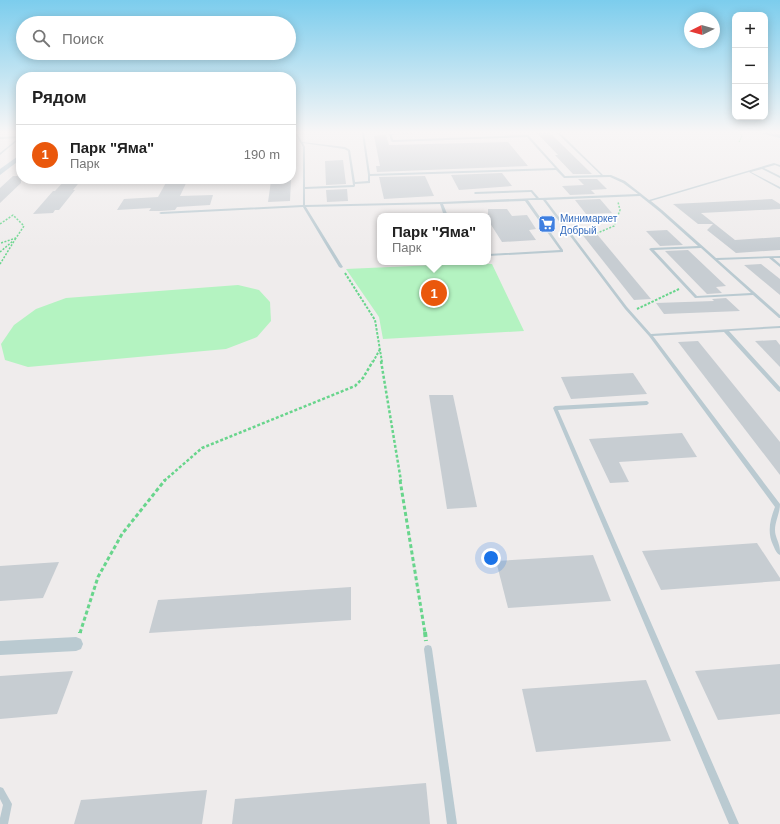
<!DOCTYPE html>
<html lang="ru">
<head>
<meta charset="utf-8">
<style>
	body { margin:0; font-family:Helvetica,sans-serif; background:#f6f6f6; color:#222 }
	.controls { position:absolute; right:12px; top:12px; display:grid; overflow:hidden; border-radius:8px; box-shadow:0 2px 10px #0003 }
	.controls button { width:36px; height:36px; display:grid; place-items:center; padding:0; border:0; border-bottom:1px solid #e0e0e0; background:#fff; color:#222; font:20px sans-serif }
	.compass { position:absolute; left:684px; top:12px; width:36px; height:36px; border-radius:50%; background:#fff; box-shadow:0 2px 10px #0003; rotate:265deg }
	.you { position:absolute; left:491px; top:558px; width:14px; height:14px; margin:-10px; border:3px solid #fff; border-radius:50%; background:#1a73e8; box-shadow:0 0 0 6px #1a73e833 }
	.badge { display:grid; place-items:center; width:26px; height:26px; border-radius:50%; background:#ea580c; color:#fff; font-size:13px; font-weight:700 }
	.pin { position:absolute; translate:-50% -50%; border:2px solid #fff; box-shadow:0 1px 4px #0006 }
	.popup { position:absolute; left:377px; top:213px; width:114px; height:52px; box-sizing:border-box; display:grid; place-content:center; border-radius:8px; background:#fff; filter:drop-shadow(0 1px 3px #0005); font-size:13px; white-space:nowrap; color:#767676 }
	.popup b { font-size:15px; color:#222 }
	.popup::after { content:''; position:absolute; left:50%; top:100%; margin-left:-8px; border:8px solid transparent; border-top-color:#fff }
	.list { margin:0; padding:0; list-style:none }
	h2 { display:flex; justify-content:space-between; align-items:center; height:52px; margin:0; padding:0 16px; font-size:17px }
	h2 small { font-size:13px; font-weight:400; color:#767676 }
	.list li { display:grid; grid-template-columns:26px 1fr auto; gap:12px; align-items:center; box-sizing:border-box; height:60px; padding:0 16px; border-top:1px solid #e0e0e0 }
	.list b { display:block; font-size:15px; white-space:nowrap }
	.list p { margin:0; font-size:13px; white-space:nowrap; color:#767676 }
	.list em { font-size:13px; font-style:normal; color:#767676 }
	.icon { flex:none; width:22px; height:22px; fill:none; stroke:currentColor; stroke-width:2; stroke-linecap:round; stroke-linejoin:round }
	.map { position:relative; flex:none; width:780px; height:824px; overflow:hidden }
	.search { position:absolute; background:#fff; box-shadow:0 2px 10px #0003; left:16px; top:16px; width:280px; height:44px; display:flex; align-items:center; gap:10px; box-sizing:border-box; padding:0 14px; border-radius:22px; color:#767676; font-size:15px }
	.panel { position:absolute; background:#fff; box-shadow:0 2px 10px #0003; left:16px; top:72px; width:280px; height:112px; border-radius:16px }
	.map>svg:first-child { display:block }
</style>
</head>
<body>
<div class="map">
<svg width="780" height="824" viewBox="0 0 780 824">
	<rect width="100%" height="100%" fill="#efecec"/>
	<g fill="#b4f3c1">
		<path d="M457,264H492L524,331L383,339L379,317L346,269Z"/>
		<path d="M238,285L259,290L270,302L271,321L257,337L226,349L28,367L5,360L1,344L14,325L36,309L66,298Z"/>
	</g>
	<g fill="#c7cdd2">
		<path d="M537,133H550L592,174H573L555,155H558Z"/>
		<path d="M386,135L389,145L508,142L528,166L377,172L376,166H380L374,136Z"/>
		<path d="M343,160L346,184L326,185L325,161Z"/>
		<path d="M502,173L512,186L459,190L451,175Z"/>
		<path d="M13,176H21V183L0,203V188Z"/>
		<path d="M425,176L434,196L384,199L379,177Z"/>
		<path d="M66,179H82L73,190H75L59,210H55L53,213L33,214L53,191H55Z"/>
		<path d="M168,179H188L180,196L213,195L210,205L177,207L175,210L160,211H149L151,208L117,210L124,199L158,197Z"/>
		<path d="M273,179L291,180L290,201L268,202L271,181H273Z"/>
		<path d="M578,179H597L607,189L591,190L595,194L570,195L562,186L584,185Z"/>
		<path d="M347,189L348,201L327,202L326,190Z"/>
		<path d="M600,199L612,213L586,214L575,200Z"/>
		<path d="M772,199L780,204V209L701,213L735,240L780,237V250L736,253L707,230L713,224H698L673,204Z"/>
		<path d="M488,209H507L512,216L527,215L536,229L529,230L536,240L502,242L488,220Z"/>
		<path d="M667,230L683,245L660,246L646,231Z"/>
		<path d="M581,233H596L651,299L634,300Z"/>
		<path d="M688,250L726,286L716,287L722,293L707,294L665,251Z"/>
		<path d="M761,264L780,279V295L744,265Z"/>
		<path d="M726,298L740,311L664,314L656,303L714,301L712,299Z"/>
		<path d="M776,340L780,345V367L755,341Z"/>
		<path d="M698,341L780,442V475L678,342Z"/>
		<path d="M633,373L647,394L571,399L561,377Z"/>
		<path d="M429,395H453L477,507L447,509Z"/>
		<path d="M682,433L697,457L619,462L629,482L610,483L589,439Z"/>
		<path d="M757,543L780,578V581L661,590L642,551Z"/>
		<path d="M593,555L611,601L508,608L496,561Z"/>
		<path d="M59,562L43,598L0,601V566Z"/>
		<path d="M351,587V620L149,633L158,600Z"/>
		<path d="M780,664V714L718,720L695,671Z"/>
		<path d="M73,671L57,714L0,719V676Z"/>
		<path d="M646,680L671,741L536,752L522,689Z"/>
		<path d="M426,783L430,824H232L235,799Z"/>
		<path d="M207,790L202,824H74L81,800Z"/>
	</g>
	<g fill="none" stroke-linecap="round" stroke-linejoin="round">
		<path stroke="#68d58c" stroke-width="1" stroke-dasharray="1.5 1" stroke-linecap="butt" d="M739,142L742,136L740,133"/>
		<g stroke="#68d58c" stroke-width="1.5" stroke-dasharray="2 1.5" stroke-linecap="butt">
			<path d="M0,224L13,215L24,226L16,238L1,243"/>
			<path d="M579,235L595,234L614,226L620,210L618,202"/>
			<path d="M0,252L13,241"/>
			<path d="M0,264L16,238"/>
		</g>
		<g stroke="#68d58c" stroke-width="2" stroke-dasharray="2.5 1.5" stroke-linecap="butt">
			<path d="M345,273L375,320L382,362"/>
			<path d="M637,309L679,289"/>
			<path d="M373,362L380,349"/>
		</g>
		<g stroke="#68d58c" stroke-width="2.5" stroke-dasharray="3 2" stroke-linecap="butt">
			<path d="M381,361L401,481"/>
			<path d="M164,481L202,448L355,386L363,378L373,361"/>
		</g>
		<g stroke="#68d58c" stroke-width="3" stroke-dasharray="4 2.5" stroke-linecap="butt">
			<path d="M400,480L425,633"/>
			<path d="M80,633L98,577L122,534L165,480"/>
		</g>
		<g stroke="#68d58c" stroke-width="4" stroke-dasharray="5 3" stroke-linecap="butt">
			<path d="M425,632L426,641"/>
			<path d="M80,633V632"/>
		</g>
		<g fill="#bacad1" fill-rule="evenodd">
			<path d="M296,134L306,133L298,135L302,142L345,147L350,150L355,182L368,181V175L362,133H364L370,174L555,168L527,137L392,142L391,141L389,134L422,133L392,135L393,140L528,135L565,176L601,175L557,133H560L603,175H611L625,181L649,200L774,163L780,165V167L775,165L764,168L780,176V178L762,169L751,172L780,187V189L749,172L651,201L662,210L716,258L780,256V258H773L780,264V267L769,258L718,260L780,315V318H779L753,295L695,298L649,249L651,248L698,246L660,212L640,196L546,200L627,307L651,334L780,326V328L729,331L780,387V392L778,391L724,332L653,336L780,504C780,513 775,521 775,530C775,536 778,540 779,545C780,548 780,552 780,555C776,553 775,549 773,545C767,532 770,520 775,507L649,336L625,309L543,200H528L563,250V252L488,256V254L560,250L525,201L443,204L448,216H444L440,204L306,207L343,267L341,268L339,267L303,207L161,214L159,213L161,212L303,205V147L296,135ZM303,143L344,149L348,151L353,185L305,187V147ZM556,170L564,178L610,177L623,183L638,194L539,198L532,190L475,192L474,193L475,194L531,192L536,198L441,202L305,205V189L354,187L355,186V184L370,183V176ZM701,248L751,293L697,296L654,250Z"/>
			<path d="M21,136V138L0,139V137Z"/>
			<path d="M16,140H18L0,155V153Z"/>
			<path d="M647,401L649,403L647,405L558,410L739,824H729L553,408L555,406Z"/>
			<path d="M428,645L431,646L432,649L457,824H447L424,649L425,646Z"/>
			<path d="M0,787L3,788L12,804L8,824H0V818L3,805L0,799Z"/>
		</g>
		<path fill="#bacad1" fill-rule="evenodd" d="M76,637L81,639L83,644L81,649L76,651L0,655V641Z"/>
		<path fill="#baccd6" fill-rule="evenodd" d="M21,154V159L0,175V169Z"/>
		<path fill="#a8c3cf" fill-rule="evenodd" d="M763,133L780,134V138L764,134Z"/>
	</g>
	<linearGradient id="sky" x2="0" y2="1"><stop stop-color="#7ccded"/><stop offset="0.53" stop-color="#f8f6f6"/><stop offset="1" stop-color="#f8f6f6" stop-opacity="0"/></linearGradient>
	<rect width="780" height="249" fill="url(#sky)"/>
	<defs>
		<symbol id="supermarket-square" viewBox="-11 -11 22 22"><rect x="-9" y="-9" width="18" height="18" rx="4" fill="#3f7fe0" stroke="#fff"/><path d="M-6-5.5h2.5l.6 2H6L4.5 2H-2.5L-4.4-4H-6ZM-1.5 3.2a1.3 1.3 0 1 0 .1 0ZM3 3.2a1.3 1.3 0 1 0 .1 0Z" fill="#fff"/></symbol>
	</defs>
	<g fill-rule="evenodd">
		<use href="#supermarket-square" x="537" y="214" width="20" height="20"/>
	</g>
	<g text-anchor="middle" stroke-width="3.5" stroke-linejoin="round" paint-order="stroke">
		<g font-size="10" fill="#366cbe" stroke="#fff" text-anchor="start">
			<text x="560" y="222">Минимаркет<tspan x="560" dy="12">Добрый</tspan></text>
		</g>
	</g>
</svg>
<div class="controls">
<button>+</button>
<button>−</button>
<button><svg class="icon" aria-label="layers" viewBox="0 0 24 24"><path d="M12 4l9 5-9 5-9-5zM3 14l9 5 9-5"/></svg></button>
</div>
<svg class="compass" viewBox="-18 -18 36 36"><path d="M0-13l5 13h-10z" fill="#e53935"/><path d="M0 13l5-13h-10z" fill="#767676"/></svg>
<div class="you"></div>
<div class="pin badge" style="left:434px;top:293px">1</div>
<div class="popup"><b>Парк &quot;Яма&quot;</b>Парк</div>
<div class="search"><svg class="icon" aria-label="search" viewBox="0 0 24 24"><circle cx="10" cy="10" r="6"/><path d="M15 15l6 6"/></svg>Поиск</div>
<section class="panel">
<h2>Рядом<small></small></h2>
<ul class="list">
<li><span class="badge">1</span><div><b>Парк &quot;Яма&quot;</b><p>Парк</p></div><em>190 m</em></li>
</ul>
</section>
</div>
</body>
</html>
